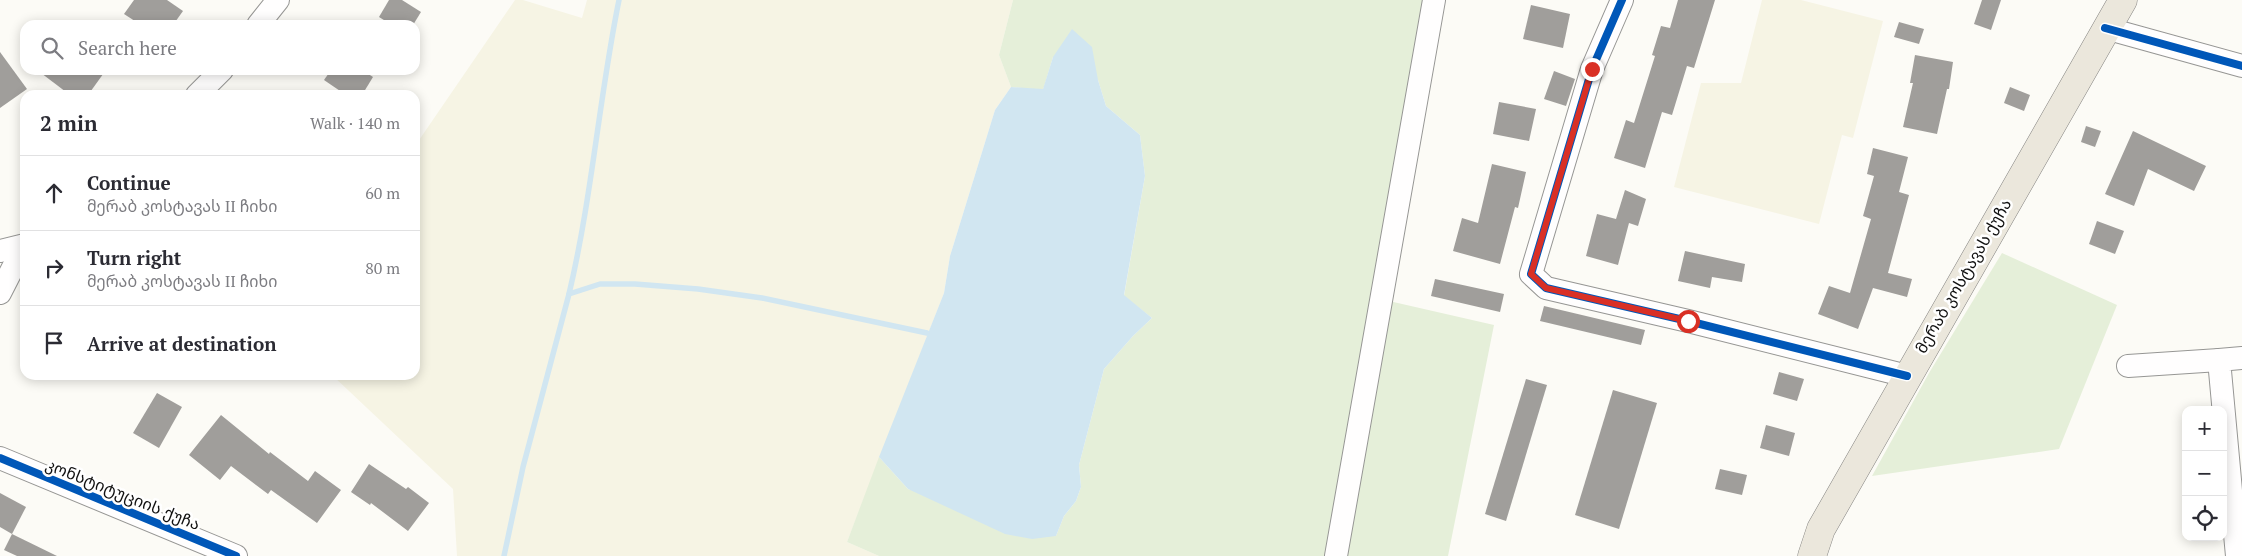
<!DOCTYPE html>
<html lang="en">
<head>
<meta charset="utf-8">
<style>
	body { margin:0; font-family:"PT Serif","Noto Sans Georgian",serif; background:#f2f2f3; color:#2b2b33 }
	.controls { position:absolute; right:15px; bottom:15px; display:grid; overflow:hidden; border-radius:10px; box-shadow:0 2px 12px #0003 }
	.controls button { width:45px; height:45px; display:grid; place-items:center; padding:0; border:0; border-bottom:1px solid #e1e1e2; background:#fff; color:#2b2b33; font:25px sans-serif }
	.stop { position:absolute; width:15px; height:15px; margin:-11px; border:4px solid #d93025; border-radius:50%; background:#fff }
	.stop.end { background:#d93025; border-color:#fff; box-shadow:0 1px 5px #0008 }
	.list { margin:0; padding:0; list-style:none }
	h2 { display:flex; justify-content:space-between; align-items:center; height:65px; margin:0; padding:0 20px; font-size:21px }
	h2 small { font-size:16px; font-weight:400; color:#7c7c81 }
	.list li { display:grid; grid-template-columns:32px 1fr auto; gap:15px; align-items:center; box-sizing:border-box; height:75px; padding:0 20px; border-top:1px solid #e1e1e2 }
	.list b { display:block; font-size:19px; white-space:nowrap }
	.list p { margin:0; font-size:16px; white-space:nowrap; color:#7c7c81 }
	.list em { font-size:16px; font-style:normal; color:#7c7c81 }
	.icon { flex:none; width:28px; height:28px; fill:none; stroke:currentColor; stroke-width:2; stroke-linecap:round; stroke-linejoin:round }
	.map { position:relative; flex:none; width:2242px; height:556px; overflow:hidden }
	.search { position:absolute; background:#fff; box-shadow:0 2px 12px #0003; left:20px; top:20px; width:400px; height:55px; display:flex; align-items:center; gap:12px; box-sizing:border-box; padding:0 18px; border-radius:15px; color:#7c7c81; font-size:19px }
	.panel { position:absolute; background:#fff; box-shadow:0 2px 12px #0003; left:20px; top:90px; width:400px; height:290px; border-radius:15px }
	.map>svg:first-child { display:block }
</style>
</head>
<body>
<div class="map">
<svg width="2242" height="556" viewBox="0 0 2242 556">
	<rect width="100%" height="100%" fill="#fcfbf6"/>
	<g fill="#f6f4e4">
		<path d="M515,0H523L582,18L587,0H1013L999,55L1011,87L995,110L950,256L944,293L847,542L879,556H457L453,489L332,375H415V146Z"/>
		<path d="M1762,0H1801L1883,21L1853,138L1842,135L1819,224L1674,187L1701,83H1741Z"/>
	</g>
	<g fill="#e5efd9">
		<path d="M1013,0H1444L1389,301L1494,325L1448,556H879L847,542L879,457L908,489L1056,536L1064,516L1076,501L1081,487L1079,465L1104,369L1133,336L1152,318L1124,296L1145,176L1140,135L1106,106L1098,80L1053,57L1043,90L1011,87L999,55Z"/>
		<path d="M2002,253L2117,305L2059,449L1872,476L1929,373Z"/>
	</g>
	<path fill="#d1e6f1" d="M1072,29L1092,47L1098,80L1106,106L1140,135L1145,176L1124,295L1152,318L1133,336L1104,369L1079,465L1081,487L1076,501L1064,516L1056,536L1032,539L1005,534L908,489L879,457L944,293L950,256L995,110L1011,87L1043,89L1053,57Z"/>
	<g fill="none" stroke-linecap="round" stroke-linejoin="round">
		<g stroke="#d1e6f1" stroke-width="5.5">
			<path d="M569,294C592,197 599,98 619,0"/>
			<path d="M504,556L523,467L569,294L600,284H635L698,289L762,298L927,333"/>
		</g>
	</g>
	<g fill="#a09e9b">
		<path d="M134,0H167L183,11L173,25H141L124,14Z"/>
		<path d="M389,0H402L421,12L413,25H392L379,17Z"/>
		<path d="M1678,0H1715L1694,68L1687,66L1672,115L1662,112L1645,168L1614,158L1626,120L1634,123L1655,56L1652,55L1661,26L1670,28Z"/>
		<path d="M1982,0H2001L1991,30L1974,24Z"/>
		<path d="M1531,5L1570,14L1563,48L1523,39Z"/>
		<path d="M1899,22L1924,29L1919,44L1894,37Z"/>
		<path d="M0,52L27,89L0,108Z"/>
		<path d="M1915,55L1953,62L1949,89H1947L1937,134L1903,127L1913,83H1910Z"/>
		<path d="M37,70H106L88,95H70Z"/>
		<path d="M331,70H362L373,77L362,95H346L324,80Z"/>
		<path d="M1554,71L1575,79L1566,106L1544,99Z"/>
		<path d="M2010,87L2030,95L2024,111L2004,103Z"/>
		<path d="M1499,102L1536,109L1529,141L1493,134Z"/>
		<path d="M2086,126L2101,131L2095,147L2081,142Z"/>
		<path d="M2133,131L2206,166L2194,191L2148,169L2134,206L2105,194Z"/>
		<path d="M1873,148L1908,157L1899,192L1909,195L1888,273L1912,279L1907,297L1873,288L1858,329L1818,314L1829,286L1850,293L1871,219L1863,216L1874,176L1867,174Z"/>
		<path d="M1492,164L1526,172L1518,208L1515,207L1500,264L1453,251L1462,218L1478,223Z"/>
		<path d="M1625,190L1646,199L1638,226L1629,223L1618,265L1586,256L1597,214L1616,219Z"/>
		<path d="M2097,221L2124,231L2115,254L2089,244Z"/>
		<path d="M1685,251L1745,264L1742,282L1712,277L1710,288L1678,281Z"/>
		<path d="M1435,279L1504,294L1500,312L1431,296Z"/>
		<path d="M1544,306L1645,330L1641,345L1540,321Z"/>
		<path d="M1779,372L1804,379L1797,401L1773,394Z"/>
		<path d="M1526,379L1547,385L1506,521L1485,514Z"/>
		<path d="M1613,390L1657,403L1619,529L1575,515Z"/>
		<path d="M157,393L182,407L159,448L133,433Z"/>
		<path d="M221,415L269,454L270,452L308,481L315,471L341,490L317,523L271,490L268,494L231,466L220,480L189,455Z"/>
		<path d="M1766,425L1795,433L1789,456L1760,448Z"/>
		<path d="M369,464L406,489L408,487L429,503L408,531L371,503L370,505L351,492Z"/>
		<path d="M1720,469L1747,475L1742,495L1715,489Z"/>
		<path d="M0,493L26,507L12,534L0,527Z"/>
		<path d="M12,534L57,556H17L4,550Z"/>
	</g>
	<g fill="none" stroke-linecap="round" stroke-linejoin="round">
		<defs>
			<g id="minor">
				<path d="M1622,0L1592,69L1531,274L1546,288L1688,321L1907,376"/>
				<path d="M258,25L278,0"/>
				<path d="M2105,28L2242,66"/>
				<path d="M197,95L222,70"/>
				<path d="M0,251L25,245"/>
				<path d="M0,293L24,246"/>
				<path d="M2128,366L2219,360"/>
				<path d="M0,458L236,556"/>
				<path d="M1336,556L1434,0"/>
				<path d="M2237,556L2219,360L2242,358"/>
			</g>
			<path id="major" d="M1812,556L1821,529L2123,0"/>
		</defs>
		<use href="#minor" stroke="#969694" stroke-width="24"/>
		<use href="#major" stroke="#848381" stroke-width="29"/>
		<use href="#minor" stroke="#fffefe" stroke-width="22"/>
		<use href="#major" stroke="#ebe7dc" stroke-width="28"/>
		<defs>
			<g id="cycleway">
				<path d="M1622,0L1592,69L1531,274L1546,288L1688,321L1907,376"/>
				<path d="M2105,28L2242,66"/>
				<path d="M0,458L236,556"/>
			</g>
		</defs>
		<use href="#cycleway" stroke="#fff" stroke-width="11"/>
		<use href="#cycleway" stroke="#0057b8" stroke-width="8"/>
	</g>
	<g fill="none" stroke-linecap="round" stroke-linejoin="round">
		<path stroke="#d93025" stroke-width="6" d="M1592,69L1531,274L1546,288L1688,321"/>
	</g>
	<g text-anchor="middle" stroke-width="5" stroke-linejoin="round" paint-order="stroke">
		<g font-size="16" fill="#101010" stroke="#fff">
			<text transform="translate(1963 276) rotate(-60)" y="6">მერაბ კოსტავას ქუჩა</text>
			<text transform="translate(123 494) rotate(22)" y="6">კონსტიტუციის ქუჩა</text>
		</g>
	</g>
</svg>
<div class="controls">
<button>+</button>
<button>−</button>
<button><svg class="icon" aria-label="locate" viewBox="0 0 24 24"><circle cx="12" cy="12" r="6"/><path d="M12 2v4M12 18v4M2 12h4M18 12h4"/></svg></button>
</div>
<div class="stop" style="left:1688px;top:321px"></div>
<div class="stop end" style="left:1592px;top:69px"></div>
<div class="search"><svg class="icon" aria-label="search" viewBox="0 0 24 24"><circle cx="10" cy="10" r="6"/><path d="M15 15l6 6"/></svg>Search here</div>
<section class="panel">
<h2>2 min<small>Walk · 140 m</small></h2>
<ul class="list">
<li><svg class="icon" aria-label="ahead" viewBox="0 0 24 24"><path d="M12 20V5M6 11l6-6 6 6"/></svg><div><b>Continue</b><p>მერაბ კოსტავას II ჩიხი</p></div><em>60 m</em></li>
<li><svg class="icon" aria-label="right" viewBox="0 0 24 24"><path d="M7 20v-9h11M14 6l5 5-5 5"/></svg><div><b>Turn right</b><p>მერაბ კოსტავას II ჩიხი</p></div><em>80 m</em></li>
<li><svg class="icon" aria-label="arrive" viewBox="0 0 24 24"><path d="M6 21V4h12l-3 4 3 4H6"/></svg><div><b>Arrive at destination</b></div></li>
</ul>
</section>
</div>
</body>
</html>
